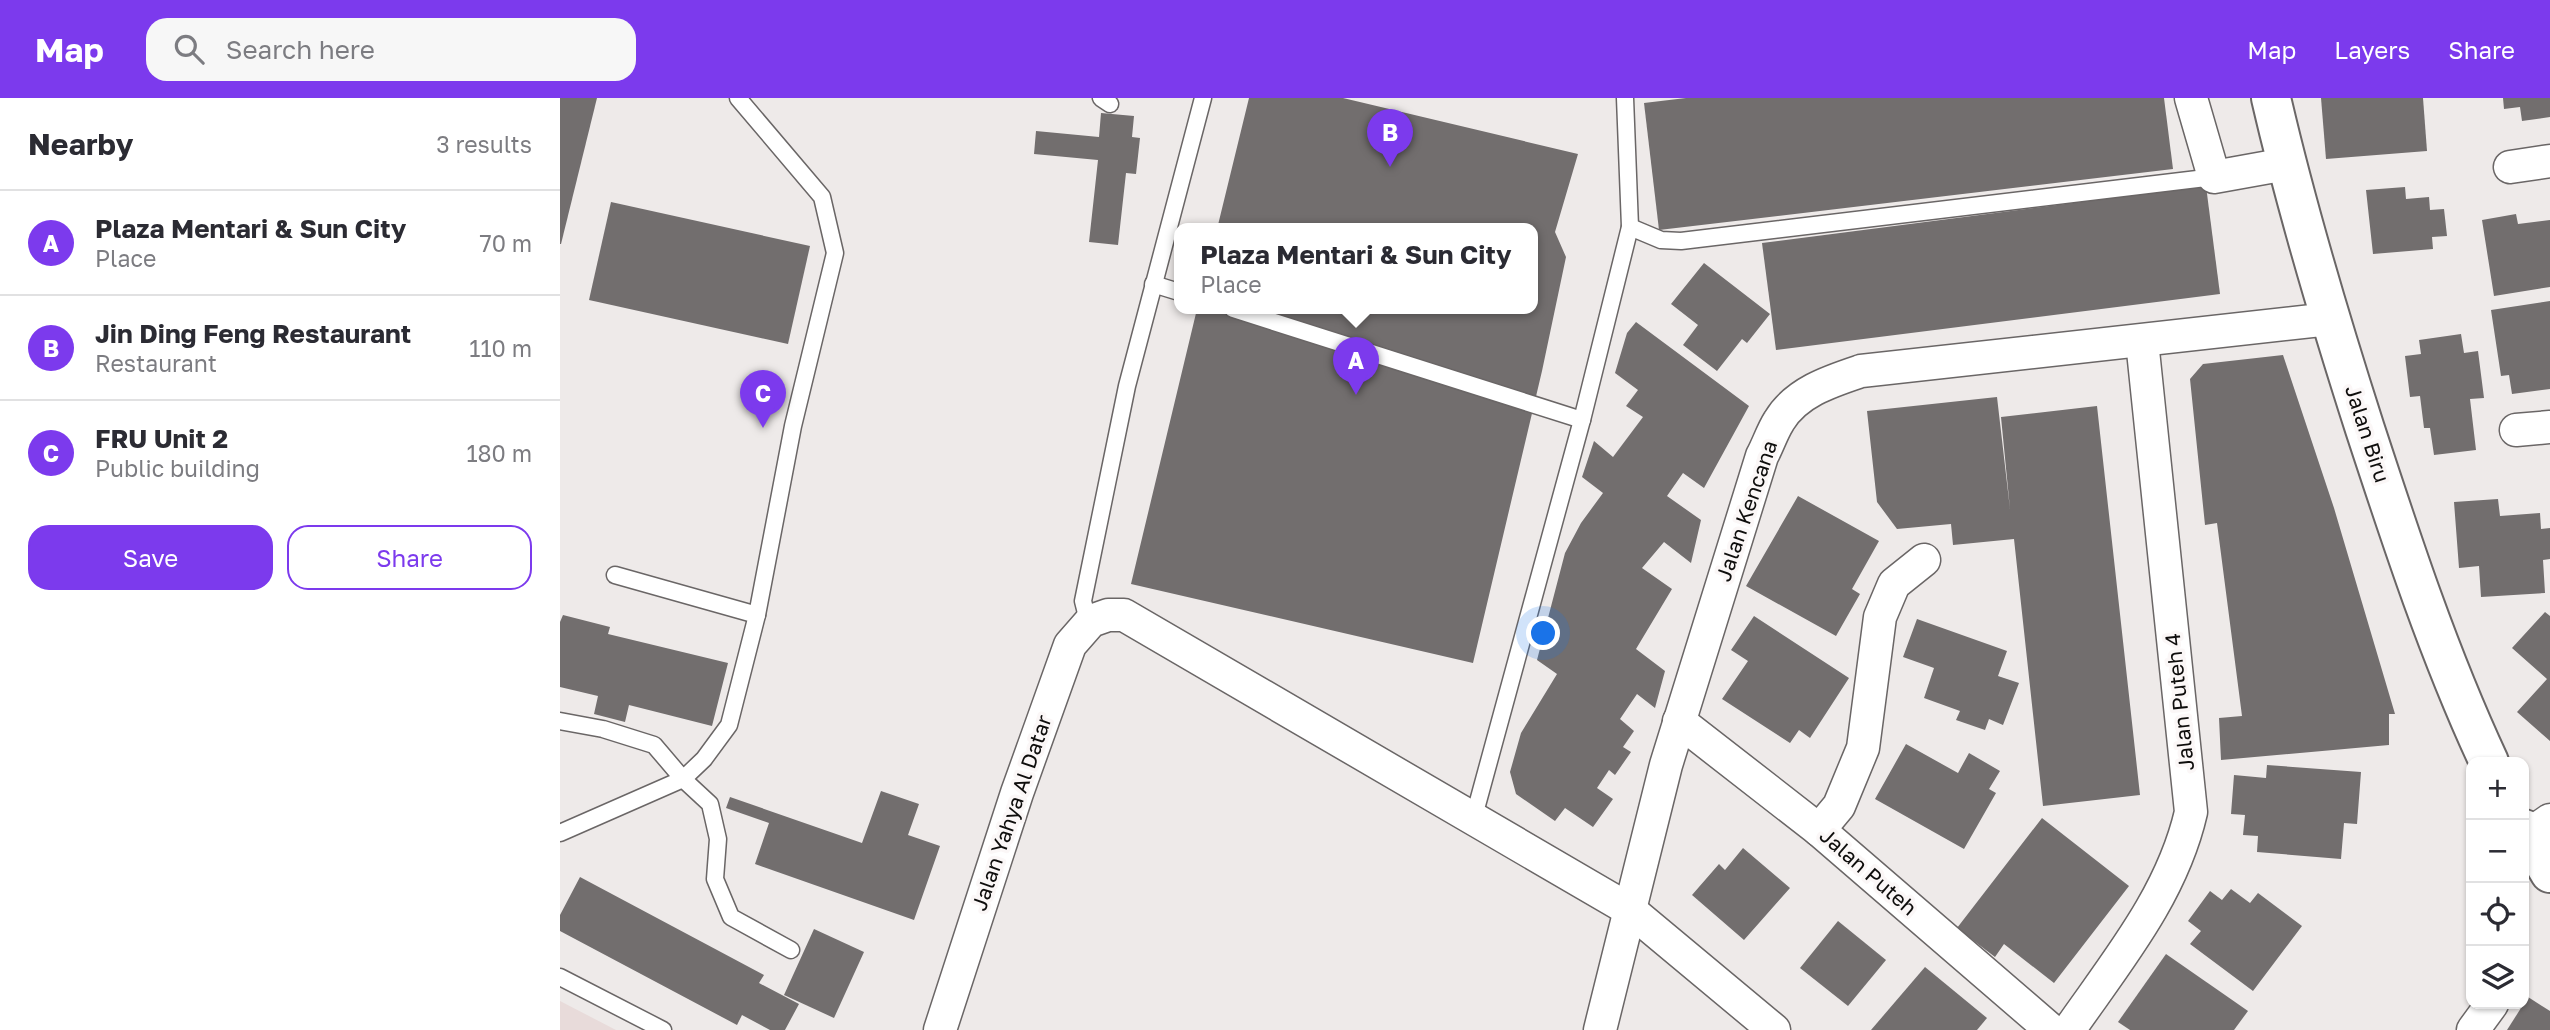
<!DOCTYPE html>
<html lang="en">
<head>
<meta charset="utf-8">
<style>
	body { margin:0; font-family:"Golos Text",sans-serif; background:#f7f7f7; color:#2b2b33 }
	.controls { position:absolute; right:21px; bottom:21px; display:grid; overflow:hidden; border-radius:14px; box-shadow:0 2px 5px #0004 }
	.controls button { width:63px; height:63px; display:grid; place-items:center; padding:0; border:0; border-bottom:2px solid #e1e1e2; background:#fff; color:#2b2b33; font:35px sans-serif }
	.you { position:absolute; left:984px; top:536px; width:24px; height:24px; margin:-18px; border:5px solid #fff; border-radius:50%; background:#1a73e8; box-shadow:0 0 0 10px #1a73e833 }
	.badge { display:grid; place-items:center; width:46px; height:46px; border-radius:50%; background:#7c3aed; color:#fff; font-size:23px; font-weight:700 }
	.pin { position:absolute; translate:-50% -58px; filter:drop-shadow(0 2px 4px #0008) }
	.pin::after { content:''; position:absolute; top:37px; width:24px; height:21px; background:inherit; clip-path:polygon(0 0,100% 0,50% 100%) }
	.popup { position:absolute; left:614px; top:125px; width:364px; height:91px; box-sizing:border-box; display:grid; place-content:center; border-radius:14px; background:#fff; filter:drop-shadow(0 2px 5px #0005); font-size:23px; white-space:nowrap; color:#7c7c81 }
	.popup b { font-size:26px; color:#2b2b33 }
	.popup::after { content:''; position:absolute; left:50%; top:100%; margin-left:-14px; border:14px solid transparent; border-top-color:#fff }
	.list { margin:0; padding:0; list-style:none }
	h2 { display:flex; justify-content:space-between; align-items:center; height:91px; margin:0; padding:0 28px; font-size:30px }
	h2 small { font-size:23px; font-weight:400; color:#7c7c81 }
	.list li { display:grid; grid-template-columns:46px 1fr auto; gap:21px; align-items:center; box-sizing:border-box; height:105px; padding:0 28px; border-top:2px solid #e1e1e2 }
	.list b { display:block; font-size:26px; white-space:nowrap }
	.list p { margin:0; font-size:23px; white-space:nowrap; color:#7c7c81 }
	.list em { font-size:23px; font-style:normal; color:#7c7c81 }
	.actions { display:flex; gap:14px; padding:21px 28px }
	.actions a { flex:1; padding:16px 0; border:2px solid #7c3aed; border-radius:21px; text-align:center; font-size:24px; color:#7c3aed }
	.actions .main { background:#7c3aed; color:#fff }
	.icon { flex:none; width:38px; height:38px; fill:none; stroke:currentColor; stroke-width:2; stroke-linecap:round; stroke-linejoin:round }
	.map { position:relative; flex:none; width:1990px; height:932px; overflow:hidden }
	header { display:flex; align-items:center; gap:42px; box-sizing:border-box; height:98px; padding:0 35px; background:#7c3aed; color:#fff }
	header strong { font-size:33px }
	nav { display:flex; gap:38px; margin-inline-start:auto; font-size:24px }
	.search { width:490px; height:63px; background:#f7f7f7; display:flex; align-items:center; gap:18px; box-sizing:border-box; padding:0 24px; border-radius:21px; color:#7c7c81; font-size:26px }
	main { display:flex }
	aside { flex:1; background:#fff }
	.map>svg:first-child { display:block }
</style>
</head>
<body>
<header>
<strong>Map</strong>
<div class="search"><svg class="icon" aria-label="search" viewBox="0 0 24 24"><circle cx="10" cy="10" r="6"/><path d="M15 15l6 6"/></svg>Search here</div>
<nav><a>Map</a><a>Layers</a><a>Share</a></nav>
</header>
<main>
<aside>
<h2>Nearby<small>3 results</small></h2>
<ul class="list">
<li><span class="badge">A</span><div><b>Plaza Mentari &amp; Sun City</b><p>Place</p></div><em>70 m</em></li>
<li><span class="badge">B</span><div><b>Jin Ding Feng Restaurant</b><p>Restaurant</p></div><em>110 m</em></li>
<li><span class="badge">C</span><div><b>FRU Unit 2</b><p>Public building</p></div><em>180 m</em></li>
</ul>
<div class="actions"><a class="main">Save</a><a>Share</a></div>
</aside>
<div class="map">
<svg width="1990" height="932" viewBox="0 0 1990 932">
	<rect width="100%" height="100%" fill="#eeeae9"/>
	<path fill="#e8dbda" d="M0,903L56,932H0Z"/>
	<g fill="#726e6e">
		<path d="M0,0H37L1,146H0Z"/>
		<path d="M689,0H783L1018,56L995,134L1006,159L982,273L913,565L571,486L637,211H973V131H657Z"/>
		<path d="M1126,0H1604L1613,71L1099,132L1084,5Z"/>
		<path d="M1761,0H1863L1867,53L1766,61Z"/>
		<path d="M1943,0H1990V19L1962,23L1960,9L1944,11Z"/>
		<path d="M541,15L574,18L572,39L580,40L576,76L566,75L558,147L529,144L538,62L474,56L476,33L539,39Z"/>
		<path d="M1646,88L1660,196L1216,252L1202,145Z"/>
		<path d="M1845,89L1846,101L1869,99L1870,112L1884,111L1887,138L1872,139L1873,151L1813,156L1806,92Z"/>
		<path d="M51,104L250,148L228,246L29,202Z"/>
		<path d="M1956,116L1958,126L1990,122V189L1934,198L1922,122Z"/>
		<path d="M1144,165L1210,216L1187,245L1182,241L1157,273L1123,247L1138,227L1111,206Z"/>
		<path d="M1990,203V291L1952,296L1949,277L1941,278L1931,212Z"/>
		<path d="M1076,224L1189,308L1144,390L1123,375L1107,398L1141,422L1131,465L1104,444L1082,470L1112,491L1076,551L1105,573L1095,610L1077,596L1060,621L1074,633L1063,649L1071,654L1055,677L1049,672L1037,690L1053,701L1033,729L1005,710L995,723L956,696L950,674L961,635L997,576L977,562L1005,455L1021,425L1043,395L1022,379L1034,343L1053,359L1083,319L1066,308L1078,292L1055,275L1067,235Z"/>
		<path d="M1901,236L1904,255L1918,253L1924,300L1910,301L1916,352L1874,357L1870,330H1864L1860,298L1850,299L1845,258L1861,256L1859,242Z"/>
		<path d="M1723,257L1774,410L1835,616H1829V647L1661,662L1659,620L1682,618L1657,425L1645,427L1630,281L1643,266Z"/>
		<path d="M1437,299L1450,411L1441,319L1537,308L1580,697L1483,708L1454,441L1393,447L1391,426L1337,431L1317,404L1307,313Z"/>
		<path d="M1238,398L1319,443L1292,491L1300,496L1276,538L1186,488Z"/>
		<path d="M1938,401L1940,418L1980,415L1981,431L1990,430V461L1983,462L1985,495L1921,499L1919,468L1899,470L1894,404Z"/>
		<path d="M1985,514L1990,518V643L1957,614L1987,581L1952,550Z"/>
		<path d="M3,517L50,529L48,536L168,565L152,628L69,607L65,624L34,616L38,598L0,589V524Z"/>
		<path d="M1194,518L1289,580L1250,640L1239,632L1230,645L1162,601L1188,563L1171,552Z"/>
		<path d="M1357,521L1447,553L1438,578L1459,585L1443,627L1429,621L1425,632L1396,622L1400,613L1364,600L1374,570L1343,559Z"/>
		<path d="M1346,646L1398,675L1409,655L1440,673L1429,691L1436,695L1404,751L1315,701Z"/>
		<path d="M1707,667L1801,674L1797,726L1784,725L1781,761L1697,754L1698,738L1683,737L1685,717L1671,716L1674,677L1706,680Z"/>
		<path d="M321,693L359,706L348,737L380,748L354,822L195,766L209,725L166,710L170,699L302,745Z"/>
		<path d="M1482,720L1569,788L1494,885L1444,846L1435,859L1397,830Z"/>
		<path d="M1183,750L1230,790L1184,842L1132,797L1159,766L1165,772Z"/>
		<path d="M20,779L204,877L199,885L239,906L225,932H210L182,917L177,927L0,833V817Z"/>
		<path d="M1671,791L1690,805L1698,795L1742,828L1693,893L1630,846L1641,833L1628,823L1650,793L1662,802Z"/>
		<path d="M1278,823L1326,862L1288,908L1240,870Z"/>
		<path d="M254,831L304,854L274,920L224,897Z"/>
		<path d="M1606,856L1688,913L1674,932H1570L1558,924Z"/>
		<path d="M1365,869L1427,920L1417,932H1311Z"/>
		<path d="M1968,899L1990,913V932H1947Z"/>
	</g>
	<g fill="none" stroke-linecap="round" stroke-linejoin="round">
		<defs>
			<g id="service">
				<path d="M541,0L550,6"/>
				<path d="M1070,129L1101,142L1121,143L1654,79"/>
				<path d="M593,186L619,194"/>
				<path d="M673,211L1022,322"/>
				<path d="M55,477L197,517"/>
				<path d="M531,523L526,515L523,503L567,288L643,0"/>
				<path d="M0,623L43,631L94,647L123,681L150,706L158,741L155,781L171,819L231,852"/>
				<path d="M913,722L1022,322L1070,129L1065,0"/>
				<path d="M0,735L123,681L144,661L169,627L197,517L233,328L275,155L262,99L178,0"/>
				<path d="M0,879L103,932"/>
			</g>
			<g id="minor">
				<path d="M1631,0L1654,79L1726,66"/>
				<path d="M1950,69L1990,63"/>
				<path d="M1956,332L1990,329"/>
				<path d="M1119,623L1259,732L1491,932"/>
				<path d="M1259,732L1279,708L1303,650L1320,519L1334,486L1364,462"/>
				<path d="M1967,738L1990,722"/>
				<path d="M380,932L457,695L510,547L531,523L548,517H564L1070,812L1214,932"/>
				<path d="M1040,932L1106,667L1202,358C1208,347 1212,334 1219,323C1236,294 1271,283 1301,273L1770,221"/>
				<path d="M1509,932C1557,863 1612,797 1631,714L1582,243"/>
				<path d="M1913,932L1932,906"/>
			</g>
			<g id="tertiary">
				<path d="M1711,0C1737,112 1770,222 1805,331C1842,444 1879,557 1929,664"/>
				<path d="M1964,731L1990,775"/>
			</g>
		</defs>
		<use href="#service" stroke="#6a6666" stroke-width="19"/>
		<use href="#minor" stroke="#6a6666" stroke-width="35"/>
		<use href="#tertiary" stroke="#6a6666" stroke-width="42"/>
		<use href="#service" stroke="#fff" stroke-width="16"/>
		<use href="#minor" stroke="#fff" stroke-width="32"/>
		<use href="#tertiary" stroke="#fff" stroke-width="38"/>
	</g>
	<g text-anchor="middle" stroke-width="7" stroke-linejoin="round" paint-order="stroke">
		<g font-size="21" fill="#0e0d0c" stroke="#fbf7f7">
			<text transform="translate(1807 336) rotate(72)" y="7">Jalan Biru</text>
			<text transform="translate(1187 413) rotate(-71)" y="7">Jalan Kencana</text>
			<text transform="translate(1620 604) rotate(-96)" y="7">Jalan Puteh 4</text>
			<text transform="translate(452 715) rotate(-71)" y="7">Jalan Yahya Al Datar</text>
			<text transform="translate(1308 774) rotate(41)" y="7">Jalan Puteh</text>
		</g>
	</g>
</svg>
<div class="controls">
<button>+</button>
<button>−</button>
<button><svg class="icon" aria-label="locate" viewBox="0 0 24 24"><circle cx="12" cy="12" r="6"/><path d="M12 2v4M12 18v4M2 12h4M18 12h4"/></svg></button>
<button><svg class="icon" aria-label="layers" viewBox="0 0 24 24"><path d="M12 4l9 5-9 5-9-5zM3 14l9 5 9-5"/></svg></button>
</div>
<div class="you"></div>
<div class="pin badge" style="left:796px;top:297px">A</div>
<div class="popup"><b>Plaza Mentari &amp; Sun City</b>Place</div>
<div class="pin badge" style="left:830px;top:69px">B</div>
<div class="pin badge" style="left:203px;top:330px">C</div>
</div>
</main>
</body>
</html>
